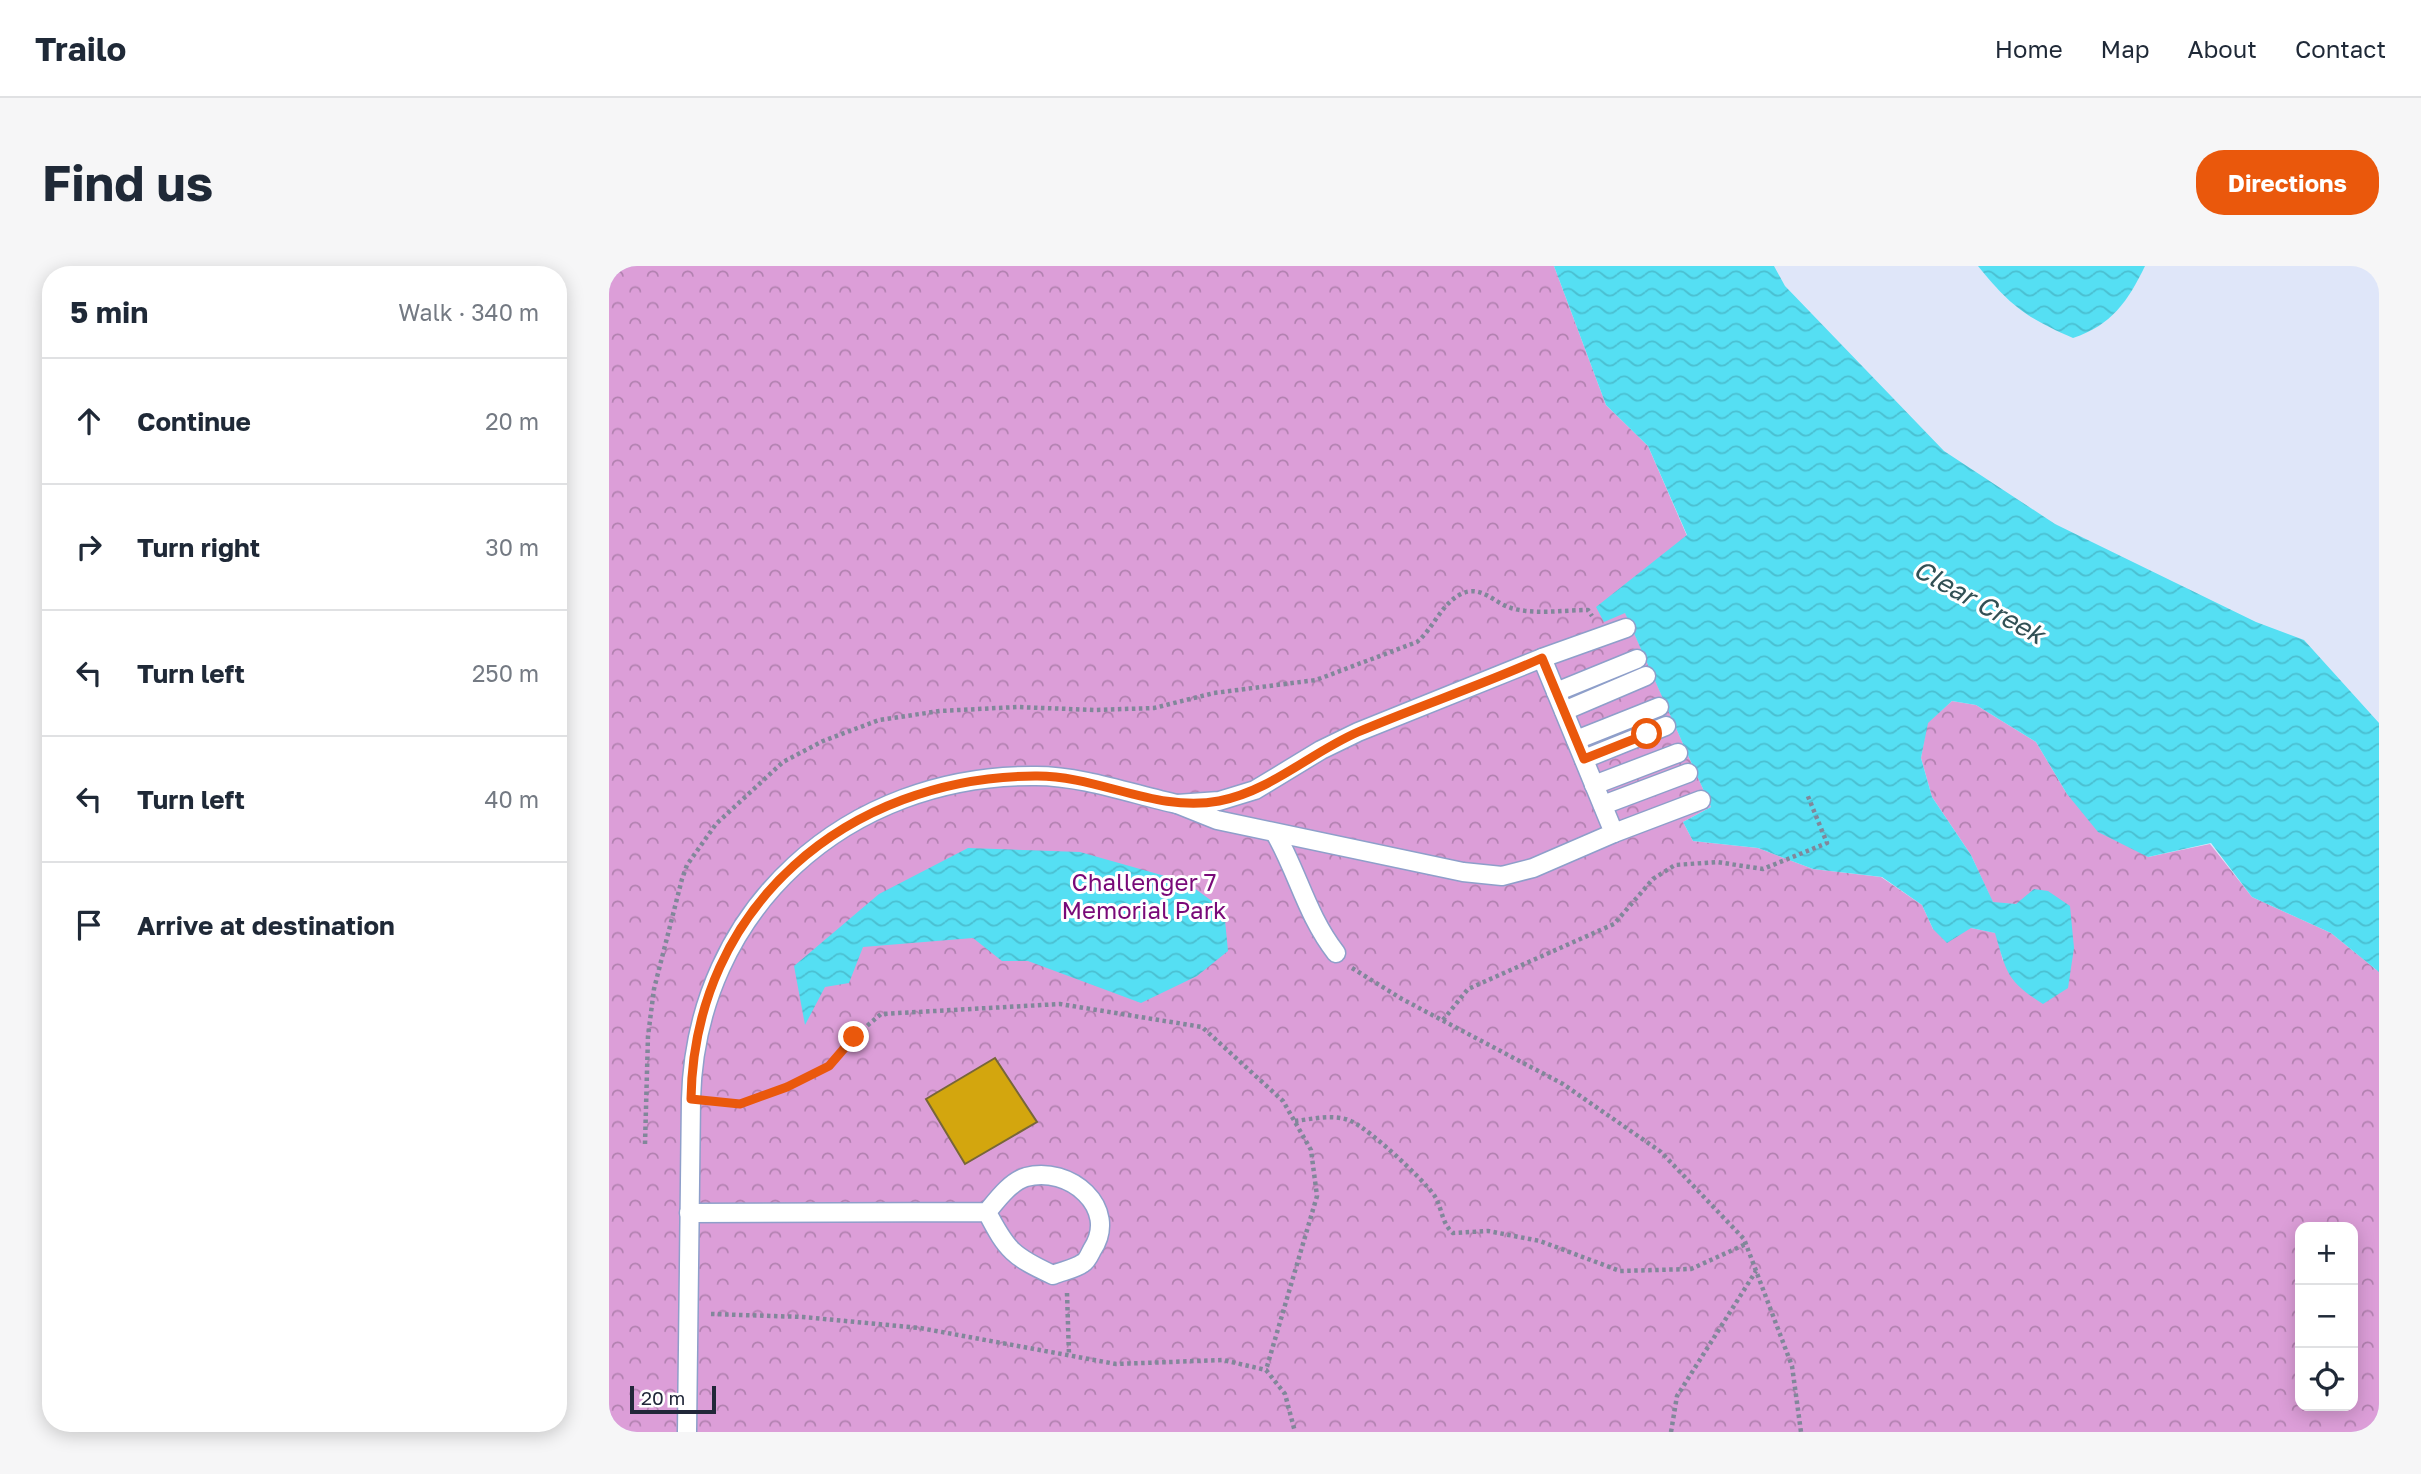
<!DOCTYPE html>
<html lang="en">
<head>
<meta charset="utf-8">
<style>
	body { margin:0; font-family:"Golos Text",sans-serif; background:#f6f6f7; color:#1f2937 }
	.controls { position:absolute; right:21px; bottom:21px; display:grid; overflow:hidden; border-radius:14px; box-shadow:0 4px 18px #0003 }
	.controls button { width:63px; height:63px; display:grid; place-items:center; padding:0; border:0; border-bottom:2px solid #e0e1e3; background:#fff; color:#1f2937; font:35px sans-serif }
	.scale { position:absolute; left:21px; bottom:18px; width:86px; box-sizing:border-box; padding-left:7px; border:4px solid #212739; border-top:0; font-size:19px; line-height:24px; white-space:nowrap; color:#212739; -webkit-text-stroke:5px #fff; paint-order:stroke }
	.stop { position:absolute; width:21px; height:21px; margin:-16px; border:5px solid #ea580c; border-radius:50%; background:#fff }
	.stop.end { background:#ea580c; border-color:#fff; box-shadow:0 2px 7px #0008 }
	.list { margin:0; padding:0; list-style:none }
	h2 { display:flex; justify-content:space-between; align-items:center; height:91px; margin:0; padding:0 28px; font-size:30px }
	h2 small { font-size:23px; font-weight:400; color:#747a83 }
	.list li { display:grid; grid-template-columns:46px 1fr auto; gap:21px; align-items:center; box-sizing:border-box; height:126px; padding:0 28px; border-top:2px solid #e0e1e3 }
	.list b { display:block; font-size:26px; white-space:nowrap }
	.list em { font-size:23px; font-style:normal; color:#747a83 }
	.icon { flex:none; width:38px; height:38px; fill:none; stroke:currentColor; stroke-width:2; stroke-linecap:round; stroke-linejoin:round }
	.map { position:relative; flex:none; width:1770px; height:1166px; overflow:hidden; border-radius:28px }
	header { display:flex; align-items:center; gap:42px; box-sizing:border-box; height:98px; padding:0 35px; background:#fff; border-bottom:2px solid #e0e1e3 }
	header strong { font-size:33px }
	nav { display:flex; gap:38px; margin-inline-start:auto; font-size:24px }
	.intro { display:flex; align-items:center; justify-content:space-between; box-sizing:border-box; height:168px; padding:0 42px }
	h1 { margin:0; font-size:49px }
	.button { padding:18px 32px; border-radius:28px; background:#ea580c; color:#fff; font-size:24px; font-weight:700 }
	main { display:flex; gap:42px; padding:0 42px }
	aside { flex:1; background:#fff; border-radius:28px; box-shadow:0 4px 18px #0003 }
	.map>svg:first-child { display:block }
</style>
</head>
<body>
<header>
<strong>Trailo</strong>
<nav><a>Home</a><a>Map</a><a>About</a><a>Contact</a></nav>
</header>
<div class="intro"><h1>Find us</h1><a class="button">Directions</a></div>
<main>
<aside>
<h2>5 min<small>Walk · 340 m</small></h2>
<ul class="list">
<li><svg class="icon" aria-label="ahead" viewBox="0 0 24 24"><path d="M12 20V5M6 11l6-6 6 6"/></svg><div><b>Continue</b></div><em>20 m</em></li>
<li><svg class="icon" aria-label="right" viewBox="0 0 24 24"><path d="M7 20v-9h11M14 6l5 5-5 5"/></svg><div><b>Turn right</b></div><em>30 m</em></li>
<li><svg class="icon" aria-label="left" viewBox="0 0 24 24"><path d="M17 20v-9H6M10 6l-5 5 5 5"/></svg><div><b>Turn left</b></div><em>250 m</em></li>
<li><svg class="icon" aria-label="left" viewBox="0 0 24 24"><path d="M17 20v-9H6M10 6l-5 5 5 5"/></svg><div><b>Turn left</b></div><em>40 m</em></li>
<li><svg class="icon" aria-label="arrive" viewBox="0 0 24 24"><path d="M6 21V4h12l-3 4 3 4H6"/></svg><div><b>Arrive at destination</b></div></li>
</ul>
</aside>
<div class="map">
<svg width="1770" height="1166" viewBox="0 0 1770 1166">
	<defs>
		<pattern id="park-crowns" width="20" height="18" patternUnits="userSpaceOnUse" patternTransform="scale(1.75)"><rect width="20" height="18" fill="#dc9ed8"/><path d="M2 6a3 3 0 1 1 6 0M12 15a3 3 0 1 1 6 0" fill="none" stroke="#b281b0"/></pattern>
		<pattern id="water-waves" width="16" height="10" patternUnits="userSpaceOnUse" patternTransform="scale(1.75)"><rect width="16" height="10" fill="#55dff3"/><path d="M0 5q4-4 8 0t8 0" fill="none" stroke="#4abfd1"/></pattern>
	</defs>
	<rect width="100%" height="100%" fill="#dfe6f9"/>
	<path fill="url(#park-crowns)" fill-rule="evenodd" d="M0,0H945L997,139L1039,180L1078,270L1016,346L1102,541L1074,556L1084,575L1149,582L1204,603L1272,611L1313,639L1324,663L1362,662L1387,667L1394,695L1407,638L1384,637L1362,589L1323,531L1312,492L1318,457L1343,435L1367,439L1427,476L1458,528L1539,591L1601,578L1643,631L1722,667L1770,706V1166H0ZM1691,961H1744V1140H1691Z"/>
	<g fill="url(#water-waves)">
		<path d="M945,0H1165L1176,20L1335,185L1446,258L1647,356L1695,374L1770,457V706L1722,667L1643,631L1602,577L1539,591L1489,566L1458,528L1427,476L1367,439L1343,435L1319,457L1312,492L1323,531L1362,589L1384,636L1407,638L1425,623L1439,625L1461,640L1465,682L1459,722L1434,738C1398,715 1398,708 1386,667L1362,662L1338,677L1324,663L1313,639L1273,611L1204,603L1149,582L1084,575L1074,556L1102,541L1016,347L995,356L987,341L1078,269L1039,180L997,139Z"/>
		<path d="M1369,0H1536C1519,35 1503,59 1464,72C1418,52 1401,40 1369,0Z"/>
		<path d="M359,582L471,586L577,616L615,644L619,685L588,710L532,737L419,695H393L364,672L254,681L240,717L216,721L196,759L185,700L270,628Z"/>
	</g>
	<path fill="#d3a60e" stroke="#776639" stroke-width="2" d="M386,792L428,856L356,898L317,833Z"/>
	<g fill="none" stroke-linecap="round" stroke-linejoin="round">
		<defs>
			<g id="service">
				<path d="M933,392L1005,567L924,602L893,610L854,606L608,554L568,538L610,535L646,524L712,484L749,466Z"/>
				<path d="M933,392L1017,362"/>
				<path d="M947,426L1028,393"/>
				<path d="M955,445L1037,410"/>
				<path d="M967,474L1050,441"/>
				<path d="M975,493L1057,460"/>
				<path d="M985,519L1069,487"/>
				<path d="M994,539L1079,507"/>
				<path d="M666,567C689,607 698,650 727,687"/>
				<path d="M1005,567L1092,534"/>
				<path d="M80,947L378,946C398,985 405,991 444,1009C453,1005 466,1003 474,997C478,995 481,988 483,984C511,942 460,899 417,911C401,916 388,934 378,946"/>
				<path d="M78,1166L82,833C87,642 239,508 427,510C473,510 523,528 568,538"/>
			</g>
		</defs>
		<use href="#service" stroke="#8e9fca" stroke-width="21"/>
		<g stroke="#81879a" stroke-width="4.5" stroke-dasharray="3.5 3.5" stroke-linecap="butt">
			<path d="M743,702L793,733L954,818L1052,886L1135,973L1183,1100L1192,1166"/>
			<path d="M834,754L859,723L1005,658L1044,613L1066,599L1108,596L1154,603L1218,577L1198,528"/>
			<path d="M102,835L131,838L179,821L220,800L245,771L272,748L451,738L593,761L674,835L702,884L708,930L657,1104"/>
			<path d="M686,855C704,853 727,847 744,856C763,866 812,911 825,929C833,940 832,957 844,967L879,965L931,975L1011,1005L1082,1003L1137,978"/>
			<path d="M36,878L39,770L45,723L73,613L78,599L107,558L174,496L214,475L270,454L331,445L408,441L486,444L545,442L605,427L707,414L808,376C824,363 832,338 852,328C872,318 885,337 902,342C925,349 955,344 979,344L983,350"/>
			<path d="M458,1027L460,1089"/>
			<path d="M102,1048L194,1051L311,1062L507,1098L614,1094L657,1104L676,1128L686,1166"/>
			<path d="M1062,1166L1068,1130L1147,1005"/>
		</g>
		<use href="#service" stroke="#fff" stroke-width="18"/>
	</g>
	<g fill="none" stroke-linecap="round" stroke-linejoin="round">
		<path stroke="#ea580c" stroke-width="9" d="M245,771L220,800L178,821L131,838L82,833C85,640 239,511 426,510C489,509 547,547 610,535C662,525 701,487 749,466C810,440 873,419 933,392L975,493L1038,468"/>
	</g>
	<g text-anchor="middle" stroke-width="6" stroke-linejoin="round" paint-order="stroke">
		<g font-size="24" fill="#790978" stroke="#fff">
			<text x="535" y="625">Challenger 7<tspan x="535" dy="28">Memorial Park</tspan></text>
		</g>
		<g font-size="26" font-style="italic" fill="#325054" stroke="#fff">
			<text transform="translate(1370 336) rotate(29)" y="9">Clear Creek</text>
		</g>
	</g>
</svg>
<div class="controls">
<button>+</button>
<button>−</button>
<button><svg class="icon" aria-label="locate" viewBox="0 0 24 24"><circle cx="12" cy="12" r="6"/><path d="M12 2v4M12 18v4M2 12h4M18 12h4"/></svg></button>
</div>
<div class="scale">20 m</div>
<div class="stop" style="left:1038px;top:468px"></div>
<div class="stop end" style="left:245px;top:771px"></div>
</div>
</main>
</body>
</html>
